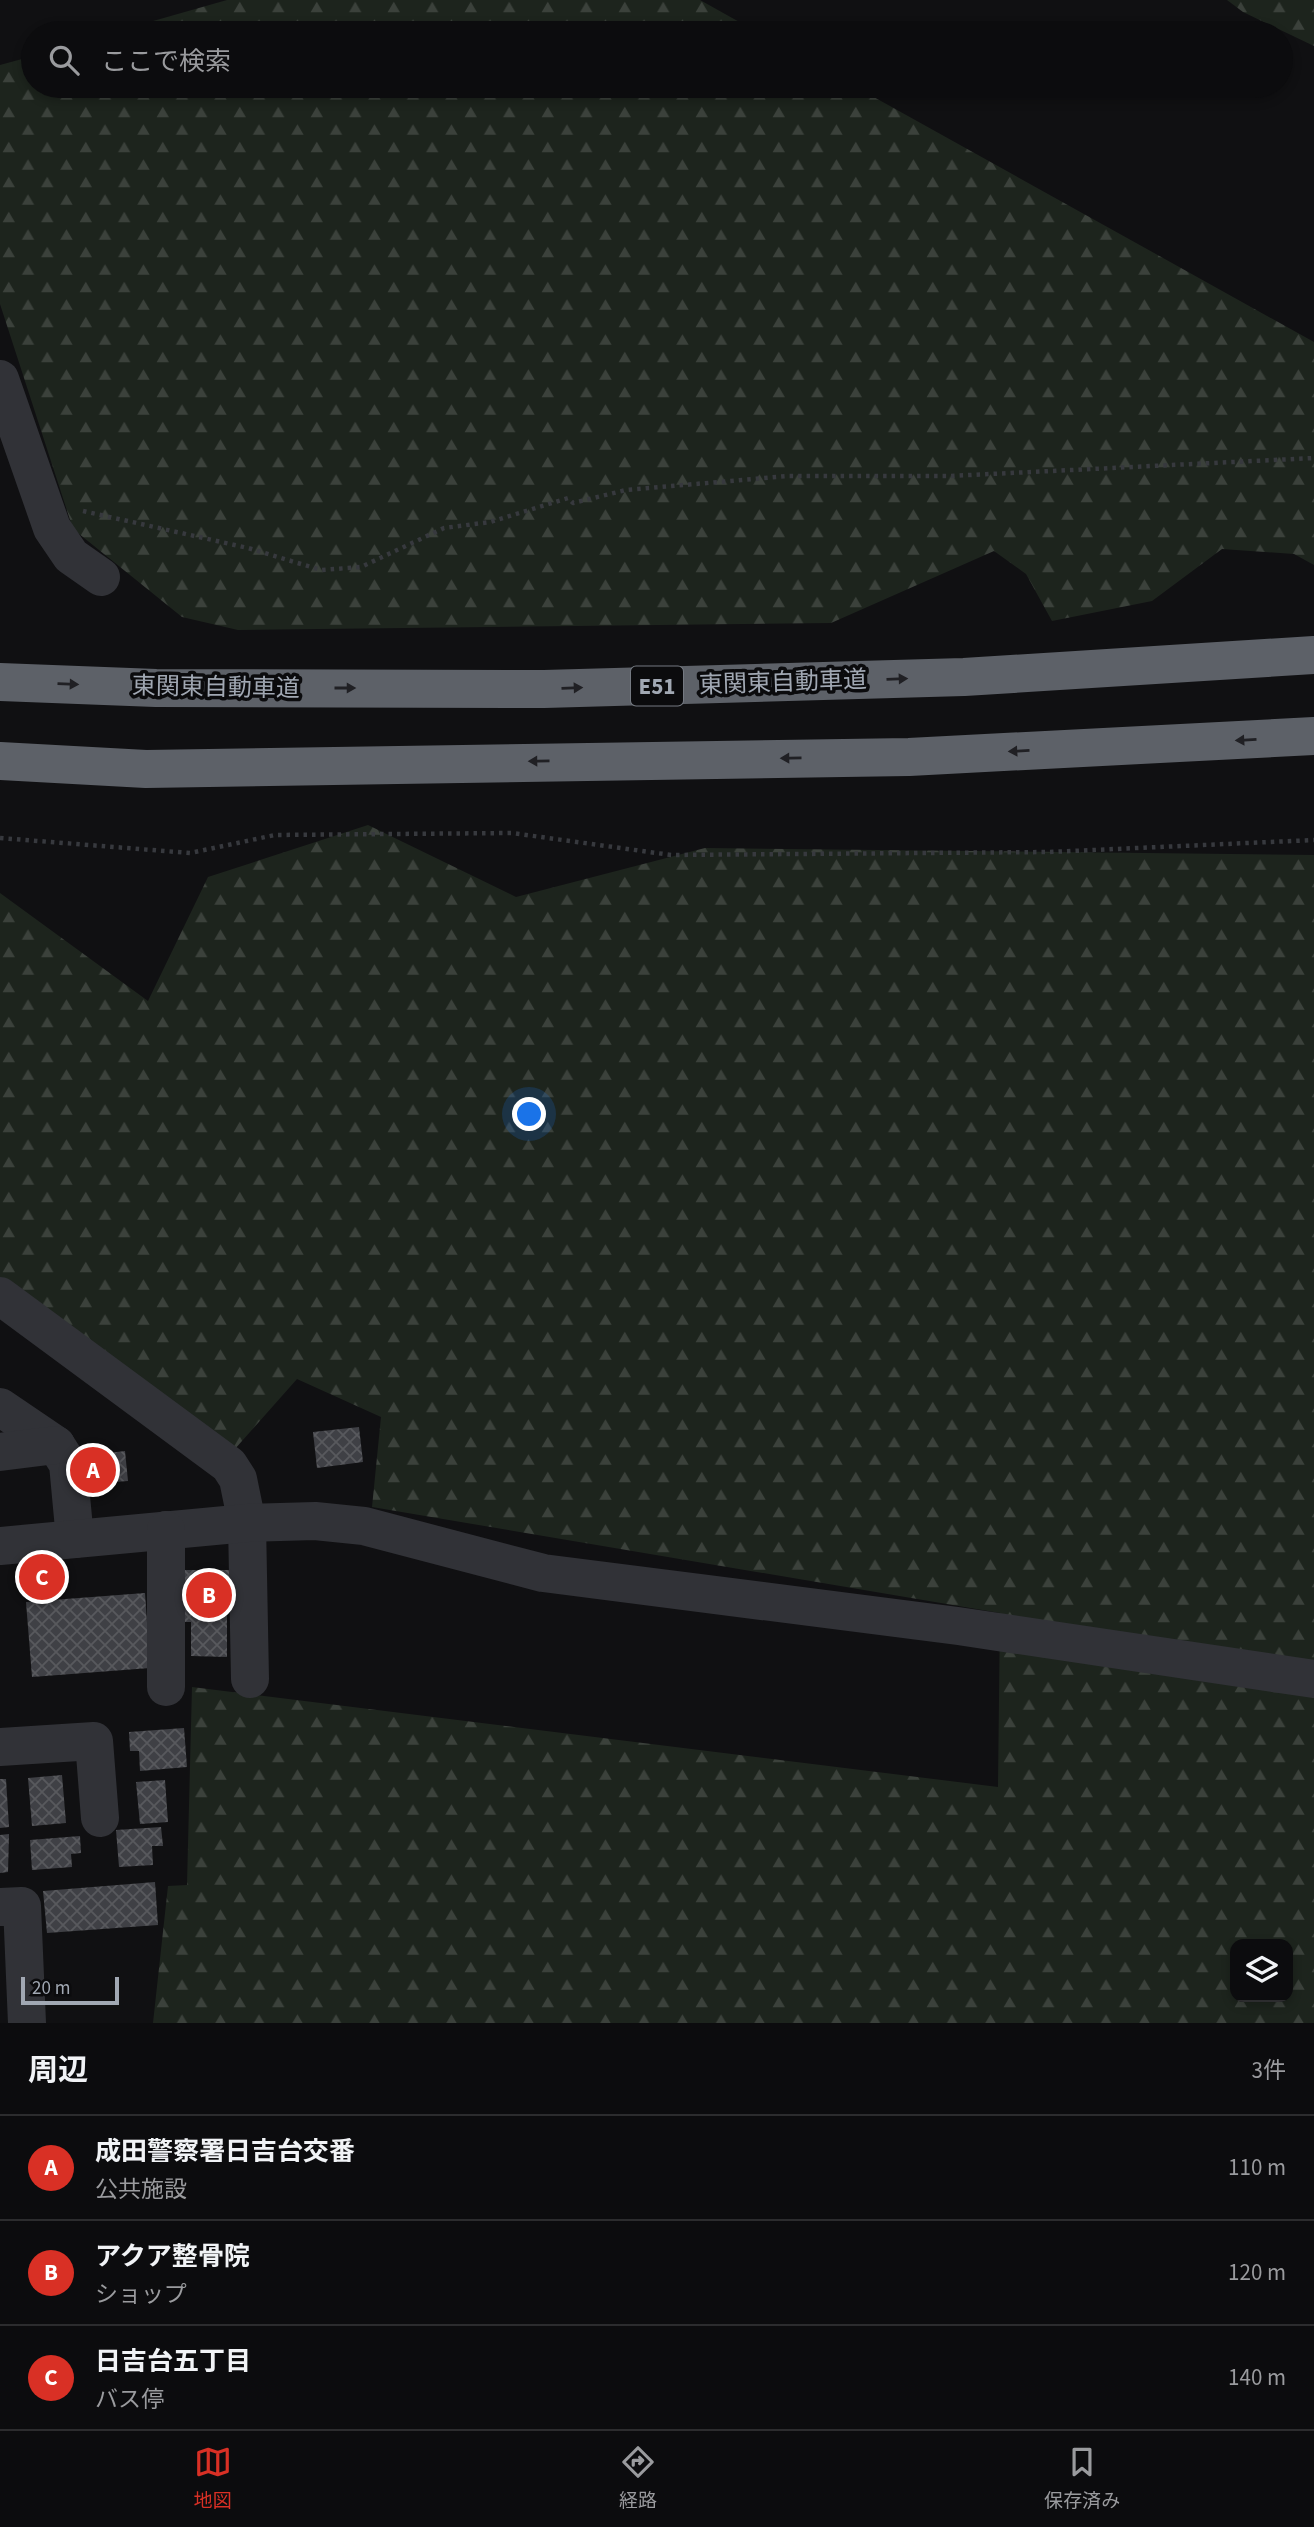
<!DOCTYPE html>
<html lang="ja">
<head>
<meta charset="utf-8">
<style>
	body { margin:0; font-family:"Source Sans 3","Noto Sans JP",sans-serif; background:#151517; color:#f1f3f6 }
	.controls { position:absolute; right:21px; bottom:21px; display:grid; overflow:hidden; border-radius:14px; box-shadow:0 4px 10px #0003 }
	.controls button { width:63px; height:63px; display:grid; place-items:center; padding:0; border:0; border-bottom:2px solid #2c2c2e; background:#0c0c0e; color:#f1f3f6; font:35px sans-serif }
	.scale { position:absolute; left:21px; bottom:18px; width:98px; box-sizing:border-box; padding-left:7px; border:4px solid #a1a8b3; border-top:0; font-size:19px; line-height:24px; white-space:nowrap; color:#a1a8b3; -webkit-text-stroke:5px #0b0b0d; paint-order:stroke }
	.you { position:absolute; left:530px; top:1115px; width:24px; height:24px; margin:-18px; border:5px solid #fff; border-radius:50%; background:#1a73e8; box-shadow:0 0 0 10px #1a73e833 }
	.badge { display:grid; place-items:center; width:46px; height:46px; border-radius:50%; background:#d93025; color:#fff; font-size:23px; font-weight:700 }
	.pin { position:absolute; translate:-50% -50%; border:4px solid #fff; box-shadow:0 2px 7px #0006 }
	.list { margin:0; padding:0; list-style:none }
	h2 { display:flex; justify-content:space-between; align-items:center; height:91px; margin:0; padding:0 28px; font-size:30px }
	h2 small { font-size:23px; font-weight:400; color:#9a9b9e }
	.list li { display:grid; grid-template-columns:46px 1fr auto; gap:21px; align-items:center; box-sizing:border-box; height:105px; padding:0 28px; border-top:2px solid #2c2c2e }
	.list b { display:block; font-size:26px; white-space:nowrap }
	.list p { margin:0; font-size:23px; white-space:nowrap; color:#9a9b9e }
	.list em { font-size:23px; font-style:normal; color:#9a9b9e }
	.icon { flex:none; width:38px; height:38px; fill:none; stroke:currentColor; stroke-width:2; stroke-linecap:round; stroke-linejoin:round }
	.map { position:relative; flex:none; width:1314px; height:2023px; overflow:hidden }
	.search { position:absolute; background:#0c0c0e; box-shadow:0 4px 10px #0003; left:21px; right:21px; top:21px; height:77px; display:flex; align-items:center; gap:18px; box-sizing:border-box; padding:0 24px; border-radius:38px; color:#9a9b9e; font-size:26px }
	.sheet { height:406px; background:#0c0c0e }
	nav { display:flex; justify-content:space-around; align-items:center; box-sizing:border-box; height:98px; border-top:2px solid #2c2c2e; background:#0c0c0e; font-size:19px; color:#9a9b9e }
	nav a { display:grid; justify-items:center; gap:4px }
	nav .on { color:#d93025 }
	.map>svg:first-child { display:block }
</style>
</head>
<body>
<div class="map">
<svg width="1314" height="2023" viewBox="0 0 1314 2023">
	<defs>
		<pattern id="forest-firs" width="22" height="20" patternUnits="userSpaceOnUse" patternTransform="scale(1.75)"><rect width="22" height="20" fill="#1d241d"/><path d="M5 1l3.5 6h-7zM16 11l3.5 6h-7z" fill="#3b413b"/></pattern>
		<pattern id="building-cross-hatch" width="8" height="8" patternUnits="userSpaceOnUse" patternTransform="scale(1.75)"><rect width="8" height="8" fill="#3f4045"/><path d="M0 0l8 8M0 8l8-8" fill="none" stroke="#58595d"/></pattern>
	</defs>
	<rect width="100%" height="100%" fill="#101012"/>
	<g fill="url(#forest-firs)" fill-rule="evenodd">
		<path d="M227,0H700L759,33H111Z"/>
		<path d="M1227,0H1314V46L1243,12Z"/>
		<path d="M33,56V86H854L1314,342V565L1294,554L1222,549L1152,601L1052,621L1026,574L994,551L831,623L238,630L182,617L73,529L0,304V65Z"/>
		<path d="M368,825L516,897L705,848L1314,855V2023H153L168,1886L187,1885L192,1687L998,1787L1000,1613L372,1507L381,1417L297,1379L234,1450L0,1279V893L148,1001L208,877ZM1235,1944H1288V1997H1235Z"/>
	</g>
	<g fill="url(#building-cross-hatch)">
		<path d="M359,1427L363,1462L317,1468L313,1432Z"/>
		<path d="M125,1451L128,1481L103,1483L100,1454Z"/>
		<path d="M184,1570H234L239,1612H227V1657L191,1656V1622H184Z"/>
		<path d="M145,1593L150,1668L32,1677L26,1602Z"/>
		<path d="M184,1728L187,1767L140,1771L139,1751H130L129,1732Z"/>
		<path d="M62,1775L66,1823L32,1826L28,1778Z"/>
		<path d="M0,1779H6L9,1827L0,1828Z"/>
		<path d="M165,1780L168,1822L140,1824L136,1782Z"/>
		<path d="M161,1827L163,1846H152L153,1865L119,1867L116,1830Z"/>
		<path d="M9,1834L8,1872L0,1873V1835Z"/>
		<path d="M80,1836L81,1853L71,1854L72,1867L32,1870L30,1840Z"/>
		<path d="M155,1882L158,1925L47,1933L43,1891Z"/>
	</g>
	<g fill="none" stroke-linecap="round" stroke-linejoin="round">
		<g stroke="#37393e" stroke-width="4.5" stroke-dasharray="3.5 5" stroke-linecap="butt">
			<path d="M83,511L248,548L321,570L361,567L444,528L490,522L568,498L573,503L626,490L788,476H950L1314,458"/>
			<path d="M0,838L190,853L275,835L512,833L671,855L1049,852L1314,840"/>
		</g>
		<g stroke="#313237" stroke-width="38">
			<path d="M0,379L52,528L71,556L101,577"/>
			<path d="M0,1296L229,1465L238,1479L247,1523L250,1679"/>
			<path d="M0,1407L56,1445L68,1464L75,1539"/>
			<path d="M0,1452L56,1445"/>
			<path d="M0,1546L247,1523L315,1521L364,1526L543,1573L958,1626L1314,1679"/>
			<path d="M166,1687V1530"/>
			<path d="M0,1747L94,1741L100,1818"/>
			<path d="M0,1907L22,1906L27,2023"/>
		</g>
		<g stroke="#5d6168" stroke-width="38">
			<path d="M0,682L156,688L544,689L964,677L1314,655"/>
			<path d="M0,761L146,769L909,757L1314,736"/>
		</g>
	</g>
	<defs><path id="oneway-solid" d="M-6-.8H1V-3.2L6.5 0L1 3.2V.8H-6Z" transform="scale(1.75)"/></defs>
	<g fill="#202024">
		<use href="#oneway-solid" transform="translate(897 679) rotate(-2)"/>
		<use href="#oneway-solid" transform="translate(68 684) rotate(2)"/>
		<use href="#oneway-solid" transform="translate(345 688)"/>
		<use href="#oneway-solid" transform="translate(572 688) rotate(-2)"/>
		<use href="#oneway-solid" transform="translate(1246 740) rotate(177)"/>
		<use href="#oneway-solid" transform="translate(1019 751) rotate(177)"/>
		<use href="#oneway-solid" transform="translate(791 758) rotate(179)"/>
		<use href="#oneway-solid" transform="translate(539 761) rotate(179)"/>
	</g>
	<g text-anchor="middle" stroke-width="7" stroke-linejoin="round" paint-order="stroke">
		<rect fill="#0b0b0d" stroke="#747981" stroke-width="2" x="631" y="666.5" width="52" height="39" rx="5"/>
		<g font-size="23" font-weight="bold" fill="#a1a8b3">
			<text x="657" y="694">E51</text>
		</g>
		<g font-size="24" fill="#a1a8b3" stroke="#0b0b0d">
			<text transform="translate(783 682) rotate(-2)" y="8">東関東自動車道</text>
			<text transform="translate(216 687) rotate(1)" y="8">東関東自動車道</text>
		</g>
	</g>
</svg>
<div class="controls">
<button><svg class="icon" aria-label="layers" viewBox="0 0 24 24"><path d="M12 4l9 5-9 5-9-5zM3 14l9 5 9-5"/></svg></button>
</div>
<div class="scale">20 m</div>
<div class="you"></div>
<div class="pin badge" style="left:93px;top:1470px">A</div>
<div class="pin badge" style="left:209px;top:1595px">B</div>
<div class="pin badge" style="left:42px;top:1577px">C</div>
<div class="search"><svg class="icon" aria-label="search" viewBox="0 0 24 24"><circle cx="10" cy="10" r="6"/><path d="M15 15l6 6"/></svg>ここで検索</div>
</div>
<section class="sheet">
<h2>周辺<small>3件</small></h2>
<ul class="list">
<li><span class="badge">A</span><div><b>成田警察署日吉台交番</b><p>公共施設</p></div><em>110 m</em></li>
<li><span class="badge">B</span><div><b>アクア整骨院</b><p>ショップ</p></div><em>120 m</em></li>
<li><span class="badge">C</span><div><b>日吉台五丁目</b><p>バス停</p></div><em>140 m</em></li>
</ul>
</section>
<nav>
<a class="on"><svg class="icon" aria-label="map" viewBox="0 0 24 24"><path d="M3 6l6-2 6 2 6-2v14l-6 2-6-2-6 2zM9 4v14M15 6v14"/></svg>地図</a>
<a><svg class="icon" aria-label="directions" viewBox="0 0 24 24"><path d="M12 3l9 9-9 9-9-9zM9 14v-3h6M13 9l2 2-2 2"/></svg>経路</a>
<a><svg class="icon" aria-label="saved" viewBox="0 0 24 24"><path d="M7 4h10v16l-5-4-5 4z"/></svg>保存済み</a>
</nav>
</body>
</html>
